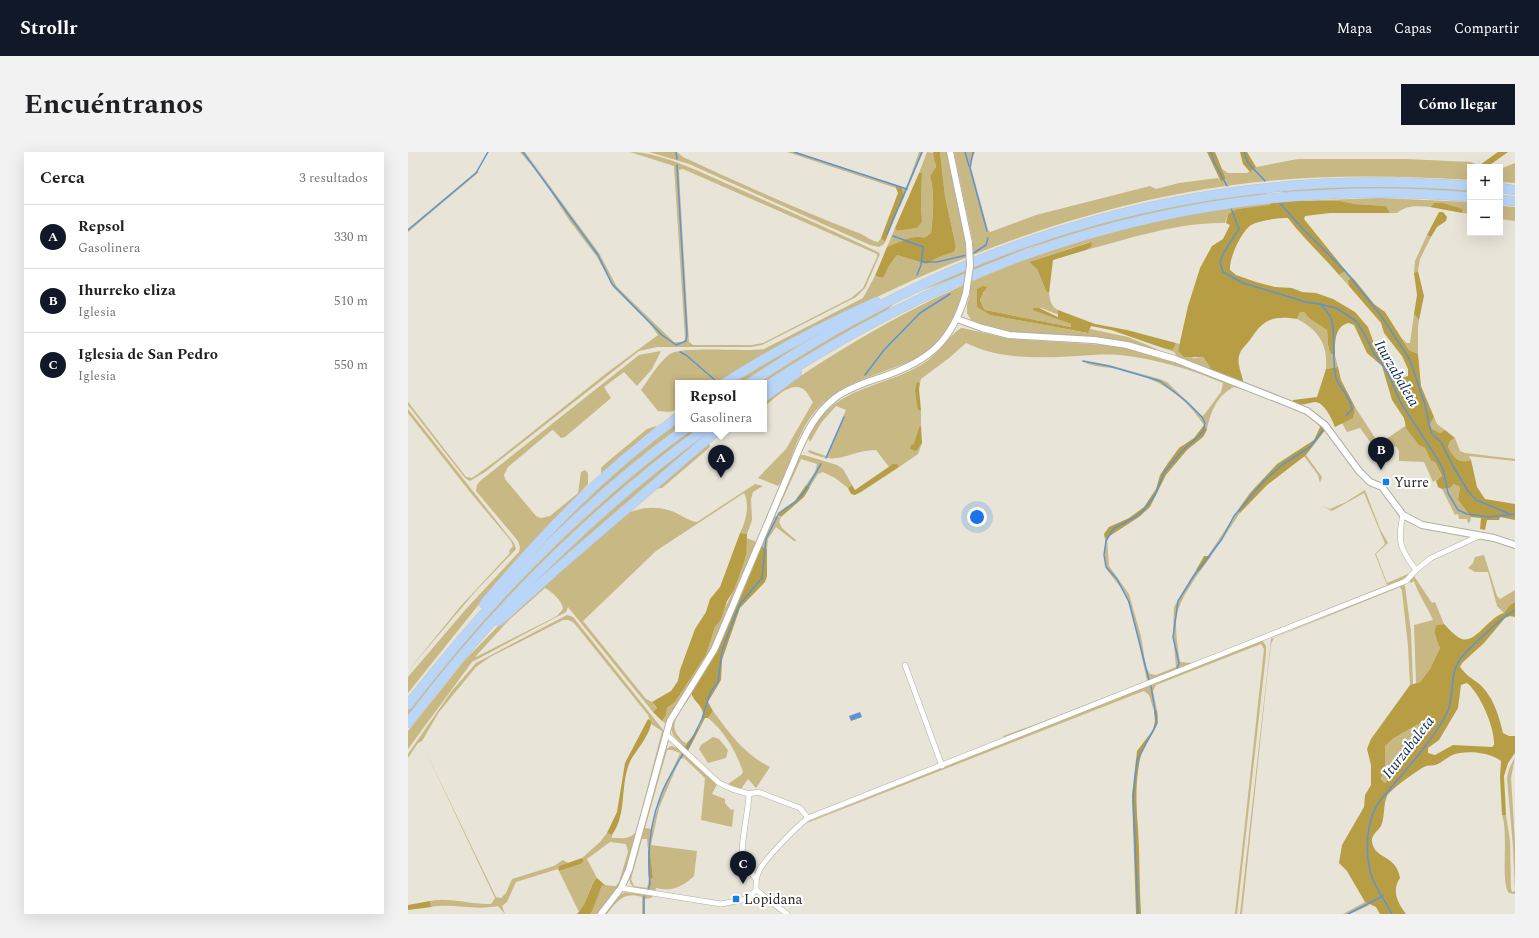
<!DOCTYPE html>
<html lang="es">
<head>
<meta charset="utf-8">
<style>
	body { margin:0; font-family:Spectral,serif; background:#f2f2f2; color:#202124 }
	.controls { position:absolute; right:12px; top:12px; display:grid; overflow:hidden; border-radius:0px; box-shadow:0 4px 16px #0002 }
	.controls button { width:36px; height:36px; display:grid; place-items:center; padding:0; border:0; border-bottom:1px solid #e0e0e0; background:#fff; color:#202124; font:20px sans-serif }
	.you { position:absolute; left:569px; top:365px; width:14px; height:14px; margin:-10px; border:3px solid #fff; border-radius:50%; background:#1a73e8; box-shadow:0 0 0 6px #1a73e833 }
	.badge { display:grid; place-items:center; width:26px; height:26px; border-radius:50%; background:#111827; color:#fff; font-size:13px; font-weight:700 }
	.pin { position:absolute; translate:-50% -33px; filter:drop-shadow(0 1px 2px #0008) }
	.pin::after { content:''; position:absolute; top:21px; width:14px; height:12px; background:inherit; clip-path:polygon(0 0,100% 0,50% 100%) }
	.popup { position:absolute; left:267px; top:228px; width:92px; height:52px; box-sizing:border-box; display:grid; place-content:center; border-radius:0px; background:#fff; filter:drop-shadow(0 1px 3px #0005); font-size:13px; white-space:nowrap; color:#757577 }
	.popup b { font-size:15px; color:#202124 }
	.popup::after { content:''; position:absolute; left:50%; top:100%; margin-left:-8px; border:8px solid transparent; border-top-color:#fff }
	.list { margin:0; padding:0; list-style:none }
	h2 { display:flex; justify-content:space-between; align-items:center; height:52px; margin:0; padding:0 16px; font-size:17px }
	h2 small { font-size:13px; font-weight:400; color:#757577 }
	.list li { display:grid; grid-template-columns:26px 1fr auto; gap:12px; align-items:center; box-sizing:border-box; height:64px; padding:0 16px; border-top:1px solid #e0e0e0 }
	.list b { display:block; font-size:15px; white-space:nowrap }
	.list p { margin:0; font-size:13px; white-space:nowrap; color:#757577 }
	.list em { font-size:13px; font-style:normal; color:#757577 }
	.map { position:relative; flex:none; width:1107px; height:762px; overflow:hidden; border-radius:0px }
	header { display:flex; align-items:center; gap:24px; box-sizing:border-box; height:56px; padding:0 20px; background:#111827; color:#fff }
	header strong { font-size:19px }
	nav { display:flex; gap:22px; margin-inline-start:auto; font-size:14px }
	.intro { display:flex; align-items:center; justify-content:space-between; box-sizing:border-box; height:96px; padding:0 24px }
	h1 { margin:0; font-size:28px }
	.button { padding:10px 18px; border-radius:0px; background:#111827; color:#fff; font-size:14px; font-weight:700 }
	main { display:flex; gap:24px; padding:0 24px }
	aside { flex:1; background:#fff; border-radius:0px; box-shadow:0 4px 16px #0002 }
	.map>svg:first-child { display:block }
</style>
</head>
<body>
<header>
<strong>Strollr</strong>
<nav><a>Mapa</a><a>Capas</a><a>Compartir</a></nav>
</header>
<div class="intro"><h1>Encuéntranos</h1><a class="button">Cómo llegar</a></div>
<main>
<aside>
<h2>Cerca<small>3 resultados</small></h2>
<ul class="list">
<li><span class="badge">A</span><div><b>Repsol</b><p>Gasolinera</p></div><em>330 m</em></li>
<li><span class="badge">B</span><div><b>Ihurreko eliza</b><p>Iglesia</p></div><em>510 m</em></li>
<li><span class="badge">C</span><div><b>Iglesia de San Pedro</b><p>Iglesia</p></div><em>550 m</em></li>
</ul>
</aside>
<div class="map">
<svg width="1107" height="762" viewBox="0 0 1107 762">
	<rect width="100%" height="100%" fill="#e8e4d8"/>
	<g fill="#c8b884" fill-rule="evenodd">
		<path d="M112,0H117L191,101L209,135L266,190H275L277,187L266,14L222,0C255,0 300,24 331,37C378,58 424,78 470,100L472,102L457,136L448,145L354,193L343,195H249L231,199L77,320L62,329L57,326L0,253V250L58,325L64,326L89,308L200,220L250,183L242,172L205,135L189,105L161,68L133,24ZM275,17L469,102V105L455,136L443,146L355,191L344,193H285L281,190L280,175L272,39L271,18Z"/>
		<path d="M241,0H269L275,5C332,31 390,58 448,80C456,82 462,89 470,90L473,86L477,90L476,92L471,95L462,93L281,12Z"/>
		<path d="M379,0H389L488,33V36Z"/>
		<path d="M511,0H515L492,55L491,53L496,43L494,36L498,37Z"/>
		<path d="M519,0L526,1L528,15L522,24C527,42 525,62 523,81L516,86L479,95L487,76L489,79L509,76L514,70L513,53L514,22L511,21Z"/>
		<path d="M532,0H539L558,91L565,90L546,0H567L562,12L580,78L582,80L628,63L742,34L748,37L771,31L810,26L813,30L818,27L814,17L820,21H839L848,15L890,7H998L1063,10L1070,13L1069,15H1062V28C983,23 904,22 825,33C695,50 568,96 450,154C408,175 367,198 326,220L310,231H270L269,258L261,260L250,259L233,238C241,227 250,211 262,202C273,194 336,200 356,197L455,146L467,124L475,126L481,114L489,103L518,112L531,105L546,100L548,95L537,44Z"/>
		<path d="M1107,11V31L1092,30V17Z"/>
		<path d="M69,19L71,20L0,80V77Z"/>
		<path d="M943,33L1062,37V41L975,37L874,40L872,38Z"/>
		<path d="M857,39L859,42L774,55L684,76L617,97L514,139L549,121L645,84L745,57Z"/>
		<path d="M972,46L1062,50V62L1054,61L1055,57L1026,51L1022,55C1009,54 999,53 989,61H982L978,54L947,52L932,49H885Z"/>
		<path d="M863,51L862,53L829,57L820,62L817,71C770,70 724,86 678,98L682,90L621,110L629,117L638,139L641,141C642,149 643,154 650,158L651,163L633,156H625L663,172V175L577,158L573,152V143L577,140L569,138V155L582,163L679,181L682,177L720,185L751,198L697,186L616,182L596,179L570,171L563,168L559,161V153L562,142L555,140C538,228 461,206 412,254C400,265 392,283 386,298C381,310 380,324 370,334L350,326L378,297L405,250C402,246 399,239 395,237C382,229 366,247 356,255V249C486,157 616,95 773,63C802,57 833,55 863,51Z"/>
		<path d="M1092,54L1107,55V69L1092,67Z"/>
		<path d="M1019,83L1023,85L1012,107L1010,119L1006,121L1007,109Z"/>
		<path d="M938,119L945,126L940,128L941,134L931,123Z"/>
		<path d="M486,152L474,162L398,205L356,231H349L429,182Z"/>
		<path d="M892,160H896L902,167L919,178C920,186 919,196 923,202L927,203L930,215L918,217C920,193 911,178 889,167Z"/>
		<path d="M1006,162L1011,168L1010,175V202L1001,198L994,186L999,191H1002Z"/>
		<path d="M554,176L604,187L696,193L718,196L778,214L889,256L915,273L912,275C897,253 850,242 826,235C809,243 802,261 799,278C777,242 750,226 710,217C699,215 683,215 674,209L701,213L752,227L759,230L794,264L796,263L813,240L815,231C783,217 747,207 712,203C698,202 683,203 669,204C631,206 593,208 558,191L541,206L513,227L512,231L510,230V258H513V274L511,275L506,293H510L514,291L510,302L491,315L489,312L481,315L468,298C437,299 433,315 400,300L401,298L418,304L438,258L428,254L413,271L402,290L400,286C427,230 475,239 519,209C529,202 546,178 554,176Z"/>
		<path d="M420,177L393,192L334,231H321L355,209Z"/>
		<path d="M768,191L772,192L770,199L786,206L795,205L802,215V219L770,205L766,200L755,196L765,198Z"/>
		<path d="M253,199L244,217L229,234L216,220L196,235L203,246L157,285L153,286L145,278L143,279L100,315L96,323L97,327L128,364L133,366L142,364L170,341L173,320L177,318L180,321V332L84,436L0,541V525L58,457L111,400L112,395L110,389L68,339L69,333L72,329L231,203Z"/>
		<path d="M947,255L971,292L997,274L1017,296L1023,309L1027,310L1034,325L1025,330L1016,310L991,309V299L988,294L971,302L952,276L939,280L934,271L944,266Z"/>
		<path d="M0,257L106,391L108,397L67,440L0,519L52,455L102,401L101,399L105,394L103,389L62,340L0,261Z"/>
		<path d="M1026,265L1029,272L1037,278L1032,281L1024,277L1022,272Z"/>
		<path d="M270,267V277L214,321L121,407L181,343Z"/>
		<path d="M248,274V275L193,322V316L197,312L239,277Z"/>
		<path d="M283,277H290L202,348L0,565V558C83,452 176,359 283,277Z"/>
		<path d="M305,277L133,427L131,426C186,373 242,320 305,277Z"/>
		<path d="M1047,286L1052,299L1057,301L1107,307V309L1061,304L1063,308C1050,312 1046,306 1040,295L1042,289Z"/>
		<path d="M301,291L302,295L254,336L246,337Z"/>
		<path d="M392,303H396L429,313L435,317L444,333L440,336L427,326L415,320L410,322L402,335L398,333L407,320L409,312L393,307L367,364L373,365L371,370L374,376L389,389H386L368,375L360,387L359,397L353,394Z"/>
		<path d="M898,303L914,325L912,331L910,323L896,304Z"/>
		<path d="M347,332L355,334L345,340L343,347L344,368L339,382L332,381C338,369 342,353 336,341L248,399L175,469L238,547L244,550L249,557L245,560L160,455L158,460L64,510L0,597V579L56,509L94,470L215,363C232,355 248,353 266,360C273,363 281,369 289,370ZM137,436C144,440 154,448 155,457L149,464L68,505V504L100,469Z"/>
		<path d="M1046,332L1052,335L1050,348L1063,365L1062,370L1060,371L1059,367H1051L1050,362L1047,363L1034,337L1042,336Z"/>
		<path d="M957,338L972,377L980,391L968,402L979,431L1000,422L1001,423L987,432L596,588L595,584L634,570L739,529L724,460L717,441L699,418L697,411V387L699,386L701,414L721,442L733,484L738,515L742,522L748,523L768,515L765,482L766,455L788,418L792,419C765,459 765,463 772,510L785,511L979,433L967,402L977,392L976,389L956,341L924,359L914,354L922,357L938,350Z"/>
		<path d="M830,358L832,361L803,404H800Z"/>
		<path d="M338,386L347,389L348,392L308,488L300,504L257,571L254,569L258,563L259,556L267,550L298,503L307,475L326,438L338,403Z"/>
		<path d="M1076,403L1089,444L1092,447L1107,438V450L1102,453L1096,461L1089,454L1080,420H1067L1060,416L1065,411L1067,405Z"/>
		<path d="M1006,424L1024,451L1027,450L1036,472L1029,473L1027,484L1032,496L1022,517L1012,530L1008,531L1006,473L1025,468C1019,454 1011,444 1006,429L1003,431L1001,428Z"/>
		<path d="M995,432L997,434L1003,480L1005,532L1002,533L1000,494L994,439L992,435L866,486L863,492L859,526L834,762H832L863,487Z"/>
		<path d="M159,463L165,465L256,579L218,719L213,731L189,762H182L194,733L208,734L211,730L220,700L218,692L202,690L179,707L189,726C180,735 181,750 171,760L151,719L173,712L176,709L174,706L192,690L199,681L204,683V686C214,686 221,688 228,680L254,579L243,572L240,563L166,471L161,468H155L82,505L68,515L31,560L14,589L10,591L0,606V602L43,540L68,511Z"/>
		<path d="M854,488L858,494V502L829,762H827L856,497L853,492L748,533L745,539L749,558L746,559L741,543L736,539L728,542L399,671V670Z"/>
		<path d="M283,540V544L282,545C274,557 259,572 271,585C273,588 275,590 278,591L276,595L265,583L263,575Z"/>
		<path d="M305,559C322,582 336,602 362,615L348,636L340,627L333,637L320,632L333,623L335,620C328,599 317,580 300,566Z"/>
		<path d="M1014,570L1022,576V580L977,631L973,627L977,614V594L986,586Z"/>
		<path d="M305,585L311,587L320,598L318,606L300,611L291,597L293,593Z"/>
		<path d="M263,594L271,596L309,632L304,642L317,647V651L323,658L326,657L324,675L293,668L297,626L276,606L272,607L251,656L243,693L289,699L286,724C274,735 264,740 248,736L247,740C233,737 221,740 221,723L257,598ZM259,598H264L272,601L252,646L244,677L237,676ZM234,687H239L240,698L242,699L245,726L241,727L239,736L226,734L223,727Z"/>
		<path d="M16,596L88,745L93,746L98,741L104,727L146,714L155,708L160,711L151,714L150,717L108,730L99,750L94,754L97,762L90,754C66,759 46,751 23,755L22,749C43,745 62,753 83,752L87,746Z"/>
		<path d="M1107,605L1103,626L1107,690V742L1101,741C1092,731 1101,682 1094,663H1098L1102,689L1103,736L1104,740L1107,739L1105,695L1099,626L1101,617Z"/>
		<path d="M217,740L245,744L243,746L237,747V762H234V745C216,739 209,749 199,762H196L211,744Z"/>
		<path d="M957,750L962,753L942,762H935Z"/>
	</g>
	<g fill="#b79d44" fill-rule="evenodd">
		<path d="M525,0H532L537,44L548,95L546,100L531,105L518,112L489,103L481,114L475,126L467,124L479,95C490,91 506,82 516,86L523,81C525,62 527,42 522,24L528,15Z"/>
		<path d="M799,0H807L818,27L813,30Z"/>
		<path d="M832,0H839L848,15L842,20L835,12Z"/>
		<path d="M1090,0H1100L1079,15H1069Z"/>
		<path d="M511,21H514L513,53L514,70L509,76L489,79L487,76Z"/>
		<path d="M488,33L494,36L496,43L477,90L473,86L490,41L488,36Z"/>
		<path d="M885,49H932L947,52L978,54L982,61H922L897,64L896,67L938,119L931,123C915,104 894,85 880,66C870,66 853,68 843,73C833,80 821,106 822,118L828,123L848,130L867,135L884,136L894,140L908,141L925,147L947,160L960,175L965,189L977,202L993,226L1000,224V217L994,204L976,181L973,171L941,134L940,128L945,126L966,152L977,160L1001,198L1010,202L1013,234L1026,265L1022,272L1024,277L1032,281L1037,278L1047,286L1042,289L1040,295C1046,306 1050,312 1063,308L1069,335L1077,347L1107,352V368L1092,365L1091,368H1079L1077,378L1072,377L1073,366L1063,365L1050,348L1052,335L1046,332L1042,336L1034,337L1030,335L1028,329L1034,324L1027,310L1023,309L1017,296L1011,293L998,276L996,266L984,248L974,214L959,201L946,173L941,171C926,174 927,191 927,203L923,202C919,196 920,186 919,178L902,167L896,160H892L889,167C864,163 855,168 842,188C839,192 834,196 832,201C828,209 833,220 835,228L834,232L802,219V215L795,205H776L770,199L780,154L792,116L804,94L815,87L822,73L818,71L820,62L829,57L861,53L863,51Z"/>
		<path d="M1026,51H1034L1055,57L1054,61L1022,55Z"/>
		<path d="M1031,60H1035L1039,65L1038,69L1029,75L1023,85L1019,83Z"/>
		<path d="M683,90L684,94L678,98L645,108L641,141L638,139L629,117L621,110Z"/>
		<path d="M1010,119L1016,144L1011,168L1006,162L1009,143L1006,121Z"/>
		<path d="M575,134L579,135C573,145 569,147 577,158L663,175V172L625,158V156H631L650,165V158L687,172L719,178L768,191L765,198L755,196L703,178L683,174L680,181L582,163L569,155V137Z"/>
		<path d="M930,215L933,228L947,255L945,266L927,275C924,267 916,250 907,250C898,251 894,255 885,250V248L909,245L918,217Z"/>
		<path d="M509,230L512,231L511,237L513,258H510L507,238Z"/>
		<path d="M796,273L799,278L795,285L779,298L758,323L742,355L731,365L697,387L696,382L701,375L721,366L736,355L748,337L752,323L760,311L771,296L786,286Z"/>
		<path d="M915,273L918,277L898,303L859,333L832,361L830,358L842,341L869,312L906,288L912,275Z"/>
		<path d="M513,274L514,291L508,299L502,297L503,293L506,292L511,275Z"/>
		<path d="M485,312H489L491,315L453,340L447,343L443,342L440,336L444,333L447,338Z"/>
		<path d="M398,333L402,335L396,345L373,365L370,363L387,349Z"/>
		<path d="M332,381L339,382L338,403L335,413L326,438L319,449L313,467L307,475L298,503L267,550L259,556L258,563L254,569L245,560L249,556L244,550L263,539L270,529L272,518L287,477L298,460L302,447L312,435Z"/>
		<path d="M353,394L359,397V424L357,430L332,456L314,508L313,528L300,550L305,559L300,566H297L280,599L276,595C282,586 301,569 293,556C290,550 284,547 283,540C314,496 332,444 353,394Z"/>
		<path d="M796,404H803L792,419L788,418Z"/>
		<path d="M1107,450V465L1102,464L1097,466L1076,491L1054,511L1052,515C1060,525 1061,524 1070,531C1085,543 1091,564 1095,581L1101,584H1107V601L1100,611L1096,624L1098,663H1094L1092,625L1093,609C1082,601 1065,599 1052,601C1043,602 1037,608 1030,612C1026,614 1022,613 1018,614C1011,617 983,637 979,644C975,653 977,665 973,674C970,679 963,683 964,690C967,708 988,702 992,726C983,739 990,751 998,762H972L968,755L957,750L939,719L931,711L934,693L956,655L957,643L963,633V613L959,597L963,587L1002,533L1012,530L1022,517L1032,496C1029,488 1024,481 1029,473L1036,472C1041,477 1048,485 1054,487C1067,492 1082,464 1096,461L1102,453ZM1059,531C1072,541 1087,576 1086,593L1084,595L1045,593L1027,603L1020,601V596L1031,588L1050,556L1053,533ZM1014,570L1021,575V580L977,631L973,627L977,614V594L986,586Z"/>
		<path d="M749,558C753,580 738,585 733,603C727,627 728,652 730,676C732,705 731,733 733,762H728L724,643L729,599L745,578L747,569L746,559Z"/>
		<path d="M240,567L243,569C244,582 226,600 221,612C212,636 219,662 204,683L199,681L209,660L217,611Z"/>
		<path d="M240,698L242,699L245,726L241,727Z"/>
		<path d="M174,706L176,709L173,712L151,719L150,717L151,714Z"/>
		<path d="M189,726L198,734L194,733L184,759L182,762H169C181,750 181,734 189,726Z"/>
		<path d="M22,749L23,755L0,758V753Z"/>
	</g>
	<path fill="#5f93d4" d="M452,560L454,565L443,569L441,564Z"/>
	<g fill="none" stroke-linecap="round" stroke-linejoin="round">
		<g stroke="#5f93d4" stroke-width="1.5">
			<path d="M115,0L190,103L204,132L254,183L268,193L278,189L279,182L269,13"/>
			<path d="M268,0L269,7"/>
			<path d="M386,0L499,37"/>
			<path d="M557,0L561,14"/>
			<path d="M565,0L562,16L579,79"/>
			<path d="M803,0L806,10L819,34"/>
			<path d="M836,0L840,11L857,29"/>
			<path d="M871,50L894,76L938,120L974,165L1002,208L1017,253L1023,281L1033,290L1046,316L1060,339L1068,348L1102,362"/>
			<path d="M823,56L831,77L816,100L812,110L815,120L835,131L898,150L912,152L928,156L948,169L957,183L965,200L979,219L993,251L1027,303L1035,317L1040,341L1050,358L1059,362L1081,365L1107,362"/>
			<path d="M0,78L68,21L80,0"/>
			<path d="M479,82L514,0"/>
			<path d="M485,84L515,95L513,113L509,123"/>
			<path d="M564,102L578,93L580,86"/>
			<path d="M514,110H529L559,103"/>
			<path d="M912,152C915,155 920,160 922,164C929,179 923,207 928,226C932,237 943,245 944,257L938,264"/>
			<path d="M272,200L278,203L308,229"/>
			<path d="M675,209L701,214L752,229L778,249L794,265L797,271L796,277L792,283L775,298L757,319L747,343L738,355L732,362L705,377L698,389L696,403L698,415L709,427L721,450L741,528"/>
			<path d="M457,223L476,198L512,161L542,142"/>
			<path d="M418,306L436,265"/>
			<path d="M769,517L771,511L765,485L770,449L785,425L814,387L826,364L856,329L874,313L902,295L916,277L918,278"/>
			<path d="M279,597L294,567L302,541L310,530L314,499L328,461L332,452L354,426L358,387L371,361L388,349L397,339L413,312"/>
			<path d="M240,738L242,732C239,703 242,671 253,643C258,629 267,615 275,602"/>
			<path d="M236,744V762"/>
			<path d="M730,762L725,644L729,609L749,571L743,534"/>
			<path d="M940,762L975,744"/>
			<path d="M984,762C978,750 968,737 964,725C959,711 958,691 961,676C965,652 977,643 992,625C1008,606 1027,584 1039,561C1047,545 1041,524 1051,509C1056,500 1098,462 1107,458"/>
		</g>
		<defs>
			<g id="minor">
				<path d="M995,363C989,389 992,397 1008,418"/>
				<path d="M497,513L534,614"/>
				<path d="M258,582L311,631L324,637L341,642L350,640L392,656L400,666"/>
				<path d="M341,642C341,657 331,697 335,709C338,715 344,722 348,727"/>
				<path d="M213,736L313,752L339,747L348,738C348,730 348,724 352,717C358,706 389,674 400,666L998,429L1008,418L1023,406L1071,384"/>
				<path d="M348,738L379,762"/>
			</g>
			<g id="tertiary">
				<path d="M542,0L561,91"/>
				<path d="M549,167L574,176L601,183L686,188L719,193L767,207L877,250L899,259L917,273L951,319L962,330L974,335L995,363L1014,373L1086,386L1107,393"/>
				<path d="M193,762L213,736L221,718L262,569L306,498L389,302C398,280 408,261 427,246C440,236 458,230 474,225C521,209 544,190 558,141"/>
			</g>
			<g id="motorway">
				<path d="M1092,36L1107,38"/>
				<path d="M1092,48L1107,49"/>
				<path d="M317,231C365,200 416,173 468,150"/>
				<path d="M342,231C561,83 798,13 1062,34"/>
				<path d="M356,236C569,94 805,23 1062,45"/>
				<path d="M356,245L389,221"/>
				<path d="M76,452C134,383 196,318 270,265"/>
				<path d="M91,469L151,415L311,277"/>
				<path d="M0,553C79,451 172,353 277,277"/>
				<path d="M0,571C84,459 184,360 297,277"/>
			</g>
		</defs>
		<use href="#minor" stroke="#b2afa3" stroke-width="6"/>
		<use href="#tertiary" stroke="#b2afa3" stroke-width="8"/>
		<use href="#motorway" stroke="#c3c3c1" stroke-width="10"/>
		<use href="#minor" stroke="#fff" stroke-width="5"/>
		<use href="#tertiary" stroke="#fff" stroke-width="6"/>
		<use href="#motorway" stroke="#b9d6f9" stroke-width="9"/>
		<defs>
			<path id="tertiary-bridge" d="M558,141L562,114L561,91"/>
		</defs>
		<use href="#tertiary-bridge" stroke="#b2afa3" stroke-width="8" stroke-linecap="butt"/>
		<use href="#tertiary-bridge" stroke="#fff" stroke-width="6"/>
	</g>
	<g fill="#167de5" stroke="#fff" stroke-width="1.5">
		<rect x="974" y="326" width="8" height="8" rx="2"/>
		<rect x="324" y="743" width="8" height="8" rx="2"/>
	</g>
	<g text-anchor="middle" stroke-width="4" stroke-linejoin="round" paint-order="stroke">
		<g font-size="14" fill="#292723" stroke="#fff" text-anchor="start">
			<text x="986" y="335">Yurre</text>
			<text x="336" y="752">Lopidana</text>
		</g>
		<g font-size="15" font-style="italic" fill="#042a53" stroke="#fff">
			<text transform="translate(989 221) rotate(60)" y="5">Iturzabaleta</text>
			<text transform="translate(1000 595) rotate(-52)" y="5">Iturzabaleta</text>
		</g>
	</g>
</svg>
<div class="controls">
<button>+</button>
<button>−</button>
</div>
<div class="you"></div>
<div class="pin badge" style="left:313px;top:326px">A</div>
<div class="popup"><b>Repsol</b>Gasolinera</div>
<div class="pin badge" style="left:973px;top:318px">B</div>
<div class="pin badge" style="left:335px;top:732px">C</div>
</div>
</main>
</body>
</html>
